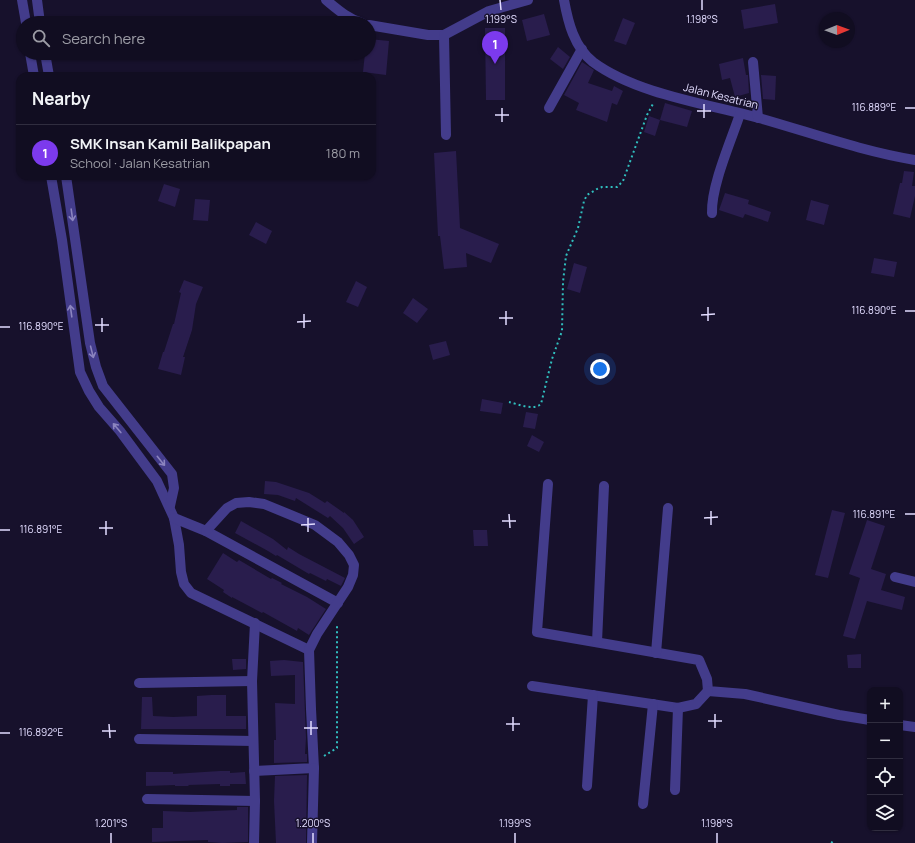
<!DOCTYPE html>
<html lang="en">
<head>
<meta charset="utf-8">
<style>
	body { margin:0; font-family:Manrope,sans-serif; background:#1a162a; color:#f1f3f6 }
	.controls { position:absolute; right:12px; bottom:12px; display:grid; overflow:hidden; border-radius:8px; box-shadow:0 1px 3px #0004 }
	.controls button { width:36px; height:36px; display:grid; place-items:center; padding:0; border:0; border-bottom:1px solid #302d3f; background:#110d21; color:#f1f3f6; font:20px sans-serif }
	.compass { position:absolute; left:819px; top:12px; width:36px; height:36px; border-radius:50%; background:#110d21; box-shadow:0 1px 3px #0004; rotate:89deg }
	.you { position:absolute; left:600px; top:369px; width:14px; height:14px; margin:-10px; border:3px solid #fff; border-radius:50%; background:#1a73e8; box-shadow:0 0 0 6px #1a73e833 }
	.badge { display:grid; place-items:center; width:26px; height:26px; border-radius:50%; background:#7c3aed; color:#fff; font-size:13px; font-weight:700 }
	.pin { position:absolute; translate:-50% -33px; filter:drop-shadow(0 1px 2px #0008) }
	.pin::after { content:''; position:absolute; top:21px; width:14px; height:12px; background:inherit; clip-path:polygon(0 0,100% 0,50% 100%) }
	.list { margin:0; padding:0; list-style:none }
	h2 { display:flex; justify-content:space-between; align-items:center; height:52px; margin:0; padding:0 16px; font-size:17px }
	h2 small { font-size:13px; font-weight:400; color:#9c9ca5 }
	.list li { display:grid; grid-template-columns:26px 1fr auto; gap:12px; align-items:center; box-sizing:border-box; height:56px; padding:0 16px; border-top:1px solid #302d3f }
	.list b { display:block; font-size:15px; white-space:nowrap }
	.list p { margin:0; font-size:13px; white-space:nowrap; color:#9c9ca5 }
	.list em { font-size:13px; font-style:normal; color:#9c9ca5 }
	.icon { flex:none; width:22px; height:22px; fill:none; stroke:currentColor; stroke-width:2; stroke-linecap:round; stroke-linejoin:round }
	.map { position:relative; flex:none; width:915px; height:843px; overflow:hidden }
	.search { position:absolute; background:#110d21; box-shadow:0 1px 3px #0004; left:16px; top:16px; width:360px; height:44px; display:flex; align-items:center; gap:10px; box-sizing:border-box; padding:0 14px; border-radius:22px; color:#9c9ca5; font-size:15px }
	.panel { position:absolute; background:#110d21; box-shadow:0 1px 3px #0004; left:16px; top:72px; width:360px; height:108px; border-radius:12px }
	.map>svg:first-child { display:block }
</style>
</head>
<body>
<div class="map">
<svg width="915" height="843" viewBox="0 0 915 843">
	<rect width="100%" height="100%" fill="#17112c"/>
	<g fill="#291d4d">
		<path d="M775,4L778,23L744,29L741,10Z"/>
		<path d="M544,14L550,35L527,41L522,20Z"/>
		<path d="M623,18L635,23L626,45L614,41Z"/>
		<path d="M485,28H505V100H486Z"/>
		<path d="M369,39L389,41L386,75L363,72L365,53H369Z"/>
		<path d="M558,47L570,57L563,69L550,59Z"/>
		<path d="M743,58L746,75H748L749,93L735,97L730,78L722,80L719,64Z"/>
		<path d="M582,62L594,70L588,83L612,91L614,86L623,91L617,105L612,103L607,122L576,110L579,103L564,95Z"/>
		<path d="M761,75L776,76L775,100L763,99Z"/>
		<path d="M665,103L692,111L687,127L660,120Z"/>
		<path d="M649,116L660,120L655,136L644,132Z"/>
		<path d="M456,151L460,228L499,244L491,263L466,253L467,267L444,269L440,236H438L434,153Z"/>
		<path d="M904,171L914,172L912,186H915V196L910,218L893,214L900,183H902Z"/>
		<path d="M164,184L180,189L175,207L158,201Z"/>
		<path d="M725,193L749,200L748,204L771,212L768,222L745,214L743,218L719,210Z"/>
		<path d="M195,199L210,200L208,221L193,220Z"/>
		<path d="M811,200L829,205L824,225L806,220Z"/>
		<path d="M256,222L272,231L266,244L249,235Z"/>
		<path d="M874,258L897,262L894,277L871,273Z"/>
		<path d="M574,263L587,267L580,293L567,289Z"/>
		<path d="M184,280L203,287L196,304L192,330L183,357H185L181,375L158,369L163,352H164L173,324H174L181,293L179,292Z"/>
		<path d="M356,281L367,287L358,307L346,302Z"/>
		<path d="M413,298L428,309L417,323L403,313Z"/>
		<path d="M446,341L450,355L433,360L429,345Z"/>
		<path d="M482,399L503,403L501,414L480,411Z"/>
		<path d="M526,412L538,414L535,429L523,427Z"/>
		<path d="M532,435L544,442L539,452L527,446Z"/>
		<path d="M265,481L276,482L309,493L325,503L327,501L344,513V512L353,520L364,537L354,544L343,528L330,516L328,518L296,498L295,501L278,495L264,494Z"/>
		<path d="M832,510L845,513L828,578L815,575Z"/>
		<path d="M867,520L885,526L871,569L886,574L881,590L905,597L902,610L867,601L855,639L843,636L860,578L849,574Z"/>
		<path d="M241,521L273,539L287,550L288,547L299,554L345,578L341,586L327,579L326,581L310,573L309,574L277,555L276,556L268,551L235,533Z"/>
		<path d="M473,530H487L488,546H474Z"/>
		<path d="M223,553L237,562L239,560L271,579L272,578L282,583L281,584L307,597L326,609L309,635L298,628L297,631L263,612L262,613L232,597V598L223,592L224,590L207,579Z"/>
		<path d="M861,654V668H848L847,655Z"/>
		<path d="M232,659H246V669L233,670Z"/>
		<path d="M284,660L303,662L306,738L305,754H307V762L274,763V740H276L275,703L295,704V675L271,676L270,661Z"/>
		<path d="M211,695H226V716H246V729H141L142,697H152L153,716L173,717L197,716V696Z"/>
		<path d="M220,771H230V773L245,772L246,784H230V786H220V784L188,785L189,786H175V785L146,786V772H173V774Z"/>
		<path d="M307,775L306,843H276L274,801L275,776Z"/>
		<path d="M237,807H248V842L222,843L208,842V840L152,842V828H163V811L190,812L237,810Z"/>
	</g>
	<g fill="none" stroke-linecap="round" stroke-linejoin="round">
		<g stroke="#30bfbe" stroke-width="2" stroke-dasharray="2 3" stroke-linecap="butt">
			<path d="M509,402C518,404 533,411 541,404L552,359L562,331L563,282L566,256L578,228L584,201L587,195L597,189L602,187H617L623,181L647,115L654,102"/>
			<path d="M324,756L337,748V624"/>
			<path d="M831,842L833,843"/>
		</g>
		<g stroke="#433c8b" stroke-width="10">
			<path d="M22,0L26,23"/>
			<path d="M37,0L40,23"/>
			<path d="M326,0C337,9 348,19 362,23"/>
			<path d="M564,0C568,22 574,47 593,62C636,94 708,104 759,118C812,133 861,151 915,160"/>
			<path d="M369,25L428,35H444"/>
			<path d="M30,53L34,76"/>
			<path d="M45,53L49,76"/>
			<path d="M753,62L758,118"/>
			<path d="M549,108L582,49"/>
			<path d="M446,135L444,35L489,11L528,0"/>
			<path d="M51,176L62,240L80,372L89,391L99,407L120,431L157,481L174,518L179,545L181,572L184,584L191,593L309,650"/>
			<path d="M66,176L90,343L96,367L103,386L172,474L174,488L170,506"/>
			<path d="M712,213C711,186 731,141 740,114"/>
			<path d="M548,484L537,632L699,660L707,679L708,691L745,694L839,715L870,720"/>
			<path d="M174,518L206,531L338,603"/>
			<path d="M206,531L227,508L236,503L249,502L264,504L315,525L338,542L349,555L354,565L353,575L348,587L317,634L309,650L311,709L314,768L254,771"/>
			<path d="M895,577L915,582"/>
			<path d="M597,642L604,486"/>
			<path d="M656,653L668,508"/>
			<path d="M139,683L252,681"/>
			<path d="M532,686L678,708L696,704L708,691"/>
			<path d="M900,725L915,727"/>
			<path d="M139,739L253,741"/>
			<path d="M587,786L593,695"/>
			<path d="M675,790L678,708"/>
			<path d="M147,799L255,801"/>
			<path d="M643,804L653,704"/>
			<path d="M254,843L255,801L252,681L255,623"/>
			<path d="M312,843L314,768"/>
		</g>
	</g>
	<defs><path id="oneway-shaft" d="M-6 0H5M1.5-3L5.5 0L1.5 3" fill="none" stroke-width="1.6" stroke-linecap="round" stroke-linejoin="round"/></defs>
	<g stroke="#8b84bf">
		<use href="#oneway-shaft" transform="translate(72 215) rotate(82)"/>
		<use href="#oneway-shaft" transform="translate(71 311) rotate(-98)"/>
		<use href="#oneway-shaft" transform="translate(92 352) rotate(76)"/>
		<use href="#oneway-shaft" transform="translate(117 428) rotate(-130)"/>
		<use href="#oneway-shaft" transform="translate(161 461) rotate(51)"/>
	</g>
	<path fill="none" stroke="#e2dcff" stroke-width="1.5" d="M500,0L501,10M702,0V10M704,104V118M502,108V122M905,108H915M697,111H711M495,115H509M708,307V321M506,311V325M905,311H915M304,314V328M701,315L715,314M102,318V332M499,318H513M297,322L311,321M95,325H109M0,327H10M711,511V525M509,514L510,528M905,514H915M308,518V532M704,518L718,517M106,521V535M502,521H516M301,525L315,524M99,528H113M0,530H10M715,714V728M513,717V731M311,721V735M708,721H722M109,724L110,738M506,724H520M304,728H318M102,731H116M0,733H10M111,833V843M313,833V843M515,833V843M717,833V843"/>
	<g text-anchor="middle" stroke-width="3" stroke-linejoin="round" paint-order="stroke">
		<g font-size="11" fill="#e2dcff" stroke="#17112c">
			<text transform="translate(721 96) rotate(14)" y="4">Jalan Kesatrian</text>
		</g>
	</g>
	<g font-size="10" text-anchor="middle" fill="#e2dcff" stroke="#17112c" stroke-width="3" stroke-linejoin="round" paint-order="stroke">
		<text x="501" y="23">1.199°S</text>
		<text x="702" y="23">1.198°S</text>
		<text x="874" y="111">116.889°E</text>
		<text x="874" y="314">116.890°E</text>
		<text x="41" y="330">116.890°E</text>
		<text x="874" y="518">116.891°E</text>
		<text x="41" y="533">116.891°E</text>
		<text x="41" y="736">116.892°E</text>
		<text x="111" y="827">1.201°S</text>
		<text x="313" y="827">1.200°S</text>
		<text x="515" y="827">1.199°S</text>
		<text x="717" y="827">1.198°S</text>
	</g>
</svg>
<div class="controls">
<button>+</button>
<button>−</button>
<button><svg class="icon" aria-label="locate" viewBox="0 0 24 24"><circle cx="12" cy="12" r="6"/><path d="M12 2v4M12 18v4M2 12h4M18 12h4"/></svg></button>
<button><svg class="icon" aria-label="layers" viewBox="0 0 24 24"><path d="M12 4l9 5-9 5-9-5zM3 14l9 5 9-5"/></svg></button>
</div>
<svg class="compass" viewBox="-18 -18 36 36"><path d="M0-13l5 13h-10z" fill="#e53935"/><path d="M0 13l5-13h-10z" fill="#9c9ca5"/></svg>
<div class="you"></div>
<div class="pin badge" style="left:495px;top:64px">1</div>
<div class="search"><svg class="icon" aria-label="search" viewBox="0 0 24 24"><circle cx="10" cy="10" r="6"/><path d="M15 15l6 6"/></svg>Search here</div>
<section class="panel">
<h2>Nearby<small></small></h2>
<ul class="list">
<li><span class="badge">1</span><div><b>SMK Insan Kamil Balikpapan</b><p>School · Jalan Kesatrian</p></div><em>180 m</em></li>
</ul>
</section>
</div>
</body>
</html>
